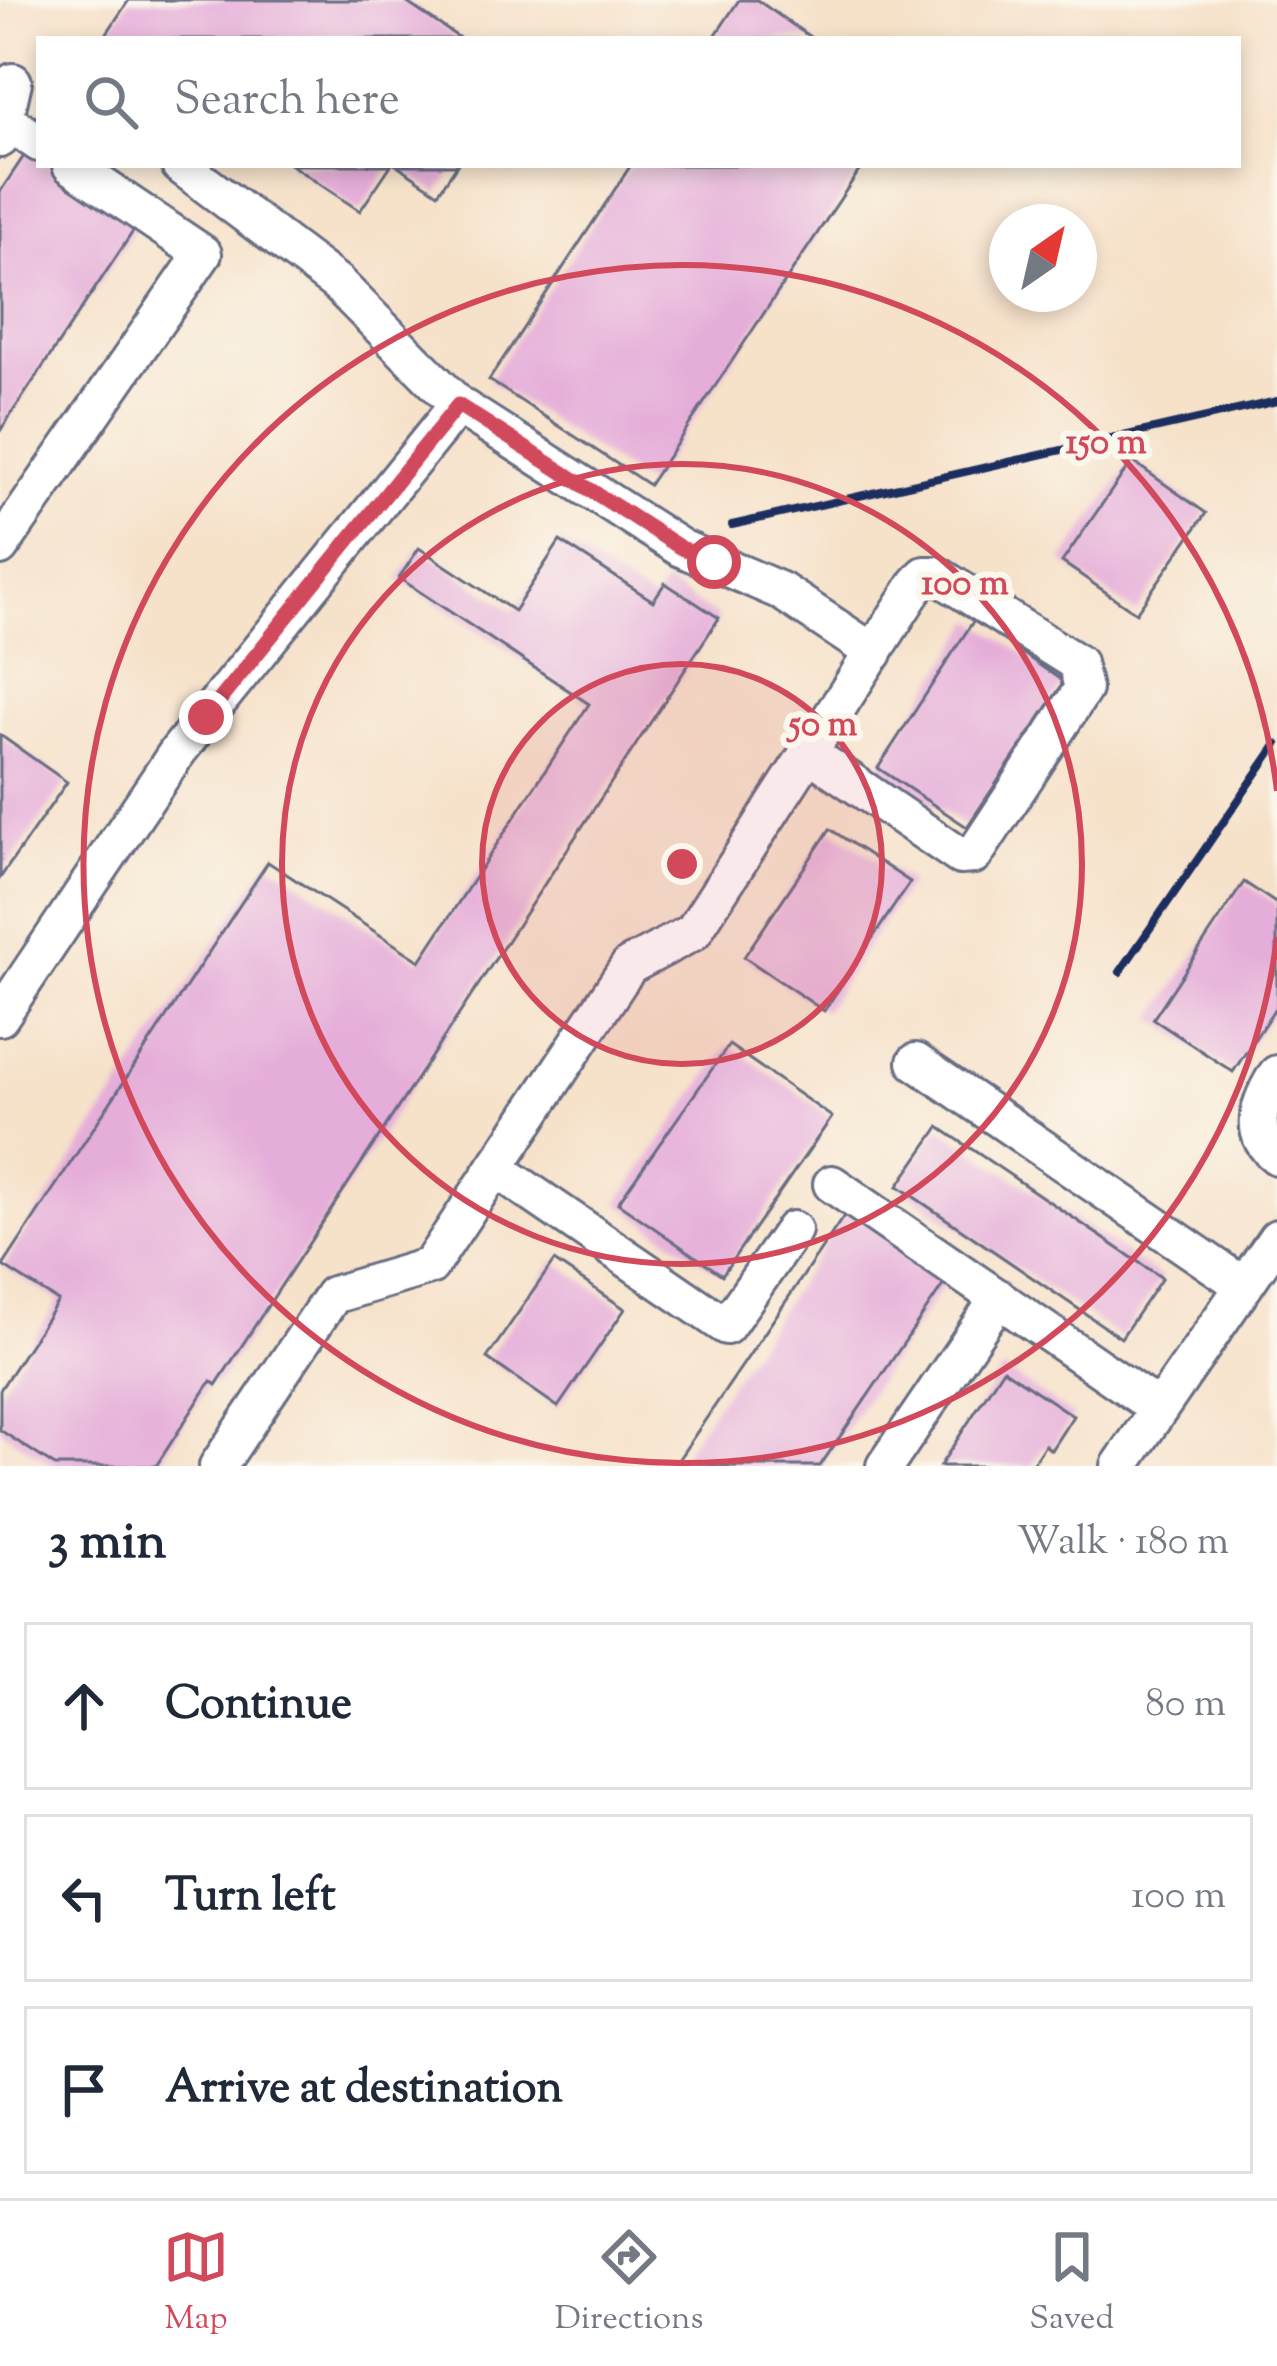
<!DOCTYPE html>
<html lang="en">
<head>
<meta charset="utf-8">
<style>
	body { margin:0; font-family:"Sorts Mill Goudy",serif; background:#f2f2f3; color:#1f2937 }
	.compass { position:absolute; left:989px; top:204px; width:108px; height:108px; border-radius:50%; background:#fff; box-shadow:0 6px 18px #0003; rotate:34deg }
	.stop { position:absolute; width:36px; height:36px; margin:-27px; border:9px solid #d1495b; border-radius:50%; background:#fff }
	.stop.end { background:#d1495b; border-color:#fff; box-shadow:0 3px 12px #0008 }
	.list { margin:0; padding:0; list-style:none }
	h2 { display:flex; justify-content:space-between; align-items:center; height:156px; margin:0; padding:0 48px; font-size:51px }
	h2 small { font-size:39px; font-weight:400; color:#747a83 }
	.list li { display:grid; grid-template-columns:78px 1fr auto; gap:36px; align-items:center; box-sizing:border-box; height:168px; margin:0 24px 24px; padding:0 24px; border:3px solid #e0e1e3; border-radius:0px }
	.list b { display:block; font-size:45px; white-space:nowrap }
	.list em { font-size:39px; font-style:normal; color:#747a83 }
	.icon { flex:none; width:66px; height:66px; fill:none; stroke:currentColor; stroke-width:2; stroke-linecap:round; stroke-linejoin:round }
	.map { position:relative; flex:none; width:1277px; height:1466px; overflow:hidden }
	.search { position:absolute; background:#fff; box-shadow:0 6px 18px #0003; left:36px; right:36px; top:36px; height:132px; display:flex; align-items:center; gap:30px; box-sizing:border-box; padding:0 42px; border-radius:0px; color:#747a83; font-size:45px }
	.sheet { height:732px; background:#fff }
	nav { display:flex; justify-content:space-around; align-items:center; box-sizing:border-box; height:168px; border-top:3px solid #e0e1e3; background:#fff; font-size:33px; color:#747a83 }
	nav a { display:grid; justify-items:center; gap:6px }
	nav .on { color:#d1495b }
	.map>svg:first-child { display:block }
</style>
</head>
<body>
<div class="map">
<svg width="1277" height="1466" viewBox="0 0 1277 1466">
	<rect width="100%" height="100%" fill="#fbf7ec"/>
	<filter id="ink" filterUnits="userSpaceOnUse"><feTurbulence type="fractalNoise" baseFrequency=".00833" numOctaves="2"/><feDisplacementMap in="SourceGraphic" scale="24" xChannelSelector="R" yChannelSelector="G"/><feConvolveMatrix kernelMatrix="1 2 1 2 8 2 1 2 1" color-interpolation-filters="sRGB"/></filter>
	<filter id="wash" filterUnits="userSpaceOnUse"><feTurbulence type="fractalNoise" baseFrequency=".004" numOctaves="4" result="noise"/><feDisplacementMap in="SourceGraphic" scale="48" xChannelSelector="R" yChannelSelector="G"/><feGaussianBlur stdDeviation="2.7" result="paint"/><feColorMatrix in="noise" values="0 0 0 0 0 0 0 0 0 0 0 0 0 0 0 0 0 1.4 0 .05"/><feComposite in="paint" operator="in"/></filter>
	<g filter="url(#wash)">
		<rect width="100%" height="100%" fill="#f6e1c9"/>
		<g id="blocks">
			<g fill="#e5add9">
				<path d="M129,0H403L461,39H103Z"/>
				<path d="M739,0H757L813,39H713Z"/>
				<path d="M28,150L39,158V165H50L138,224L0,431V192Z"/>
				<path d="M291,165H391L360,211Z"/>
				<path d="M397,165H457L438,193Z"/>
				<path d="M631,165H863L649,485L489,380Z"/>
				<path d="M1132,461L1206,513L1136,613L1062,562Z"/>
				<path d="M560,541L653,601L665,583L719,618L216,1385L211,1381L156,1466H55L0,1430V1390L58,1301L3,1266L268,862L420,961L589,704L399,578L419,548L514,611Z"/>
				<path d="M974,620L1064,682L967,827L878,768Z"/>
				<path d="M0,735L67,782L0,878Z"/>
				<path d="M830,829L910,882L824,1011L744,957Z"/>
				<path d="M1244,882L1277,904V1005L1233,1072L1153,1019Z"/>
				<path d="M729,1045L832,1117L722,1275L618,1203Z"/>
				<path d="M939,1127L1162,1278L1121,1338L898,1186Z"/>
				<path d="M852,1204L952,1272L820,1466H674Z"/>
				<path d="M554,1261L625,1309L558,1407L487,1358Z"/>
				<path d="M1003,1369L1073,1416L1051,1450L1045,1445L1031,1466H940Z"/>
			</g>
		</g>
	</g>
	<g filter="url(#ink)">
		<use href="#blocks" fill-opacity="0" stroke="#686d83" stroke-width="3"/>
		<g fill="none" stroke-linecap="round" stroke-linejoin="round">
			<defs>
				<g id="minor">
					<path d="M5,120L39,143"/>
					<path d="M0,139L13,82"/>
					<path d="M180,165L337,283L458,405L681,548L781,591L874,653"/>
					<path d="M0,547L203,254L71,165"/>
					<path d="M0,1017L178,751L458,405"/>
					<path d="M916,1062L1244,1286"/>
					<path d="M1277,1074C1259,1102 1247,1133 1277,1156"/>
					<path d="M495,1168L726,1326L793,1230"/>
					<path d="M832,1184L1159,1409"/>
					<path d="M218,1466L333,1295L430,1266L629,966L693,932L917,584L925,575H937L1077,663L1083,689L974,855L960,856L809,753"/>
					<path d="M885,1466L999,1298"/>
					<path d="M1120,1466L1277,1238"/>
				</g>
			</defs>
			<use href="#minor" stroke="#686d83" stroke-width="42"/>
			<use href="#minor" stroke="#fff" stroke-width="36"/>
			<g stroke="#1b2f5e" stroke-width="8">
				<path d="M732,525L1277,401"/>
				<path d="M1120,972L1277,744"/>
			</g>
		</g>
	</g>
	<g fill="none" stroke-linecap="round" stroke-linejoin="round" filter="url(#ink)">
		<path stroke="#d1495b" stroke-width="15" d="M206,717L458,405L681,548L714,562"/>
	</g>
	<circle cx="682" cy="864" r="200" fill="#d1495b" fill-opacity=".12"/>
	<g fill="none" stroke="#d1495b" stroke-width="6">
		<circle cx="682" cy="864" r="200"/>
		<circle cx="682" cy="864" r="400"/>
		<path d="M1277 937A599 599 0 1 1 1277 791"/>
	</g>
	<circle cx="682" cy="864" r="18" fill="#d1495b" stroke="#fbf7ec" stroke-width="6"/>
	<g font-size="36" text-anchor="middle" font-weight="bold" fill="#d1495b" stroke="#fbf7ec" stroke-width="12" stroke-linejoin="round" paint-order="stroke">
		<text x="1106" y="453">150 m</text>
		<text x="965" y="594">100 m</text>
		<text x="823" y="735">50 m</text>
	</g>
</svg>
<svg class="compass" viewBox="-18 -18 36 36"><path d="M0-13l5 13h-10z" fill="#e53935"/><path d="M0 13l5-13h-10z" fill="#747a83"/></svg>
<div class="stop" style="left:714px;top:562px"></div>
<div class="stop end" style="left:206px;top:717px"></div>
<div class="search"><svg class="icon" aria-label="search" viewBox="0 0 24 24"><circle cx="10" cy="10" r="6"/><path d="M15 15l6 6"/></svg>Search here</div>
</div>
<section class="sheet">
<h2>3 min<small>Walk · 180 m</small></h2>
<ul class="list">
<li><svg class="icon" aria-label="ahead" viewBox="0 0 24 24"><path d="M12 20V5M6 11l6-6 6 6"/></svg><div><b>Continue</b></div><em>80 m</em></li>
<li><svg class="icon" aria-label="left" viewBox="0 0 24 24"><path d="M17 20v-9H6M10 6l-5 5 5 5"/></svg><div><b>Turn left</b></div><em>100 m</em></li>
<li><svg class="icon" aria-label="arrive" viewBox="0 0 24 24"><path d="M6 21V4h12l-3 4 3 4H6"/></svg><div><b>Arrive at destination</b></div></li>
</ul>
</section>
<nav>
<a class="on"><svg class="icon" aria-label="map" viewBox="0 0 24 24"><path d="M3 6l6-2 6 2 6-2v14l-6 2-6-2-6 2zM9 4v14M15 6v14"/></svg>Map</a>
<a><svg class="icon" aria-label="directions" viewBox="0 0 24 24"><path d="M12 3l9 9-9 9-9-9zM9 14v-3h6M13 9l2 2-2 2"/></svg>Directions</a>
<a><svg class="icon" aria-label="saved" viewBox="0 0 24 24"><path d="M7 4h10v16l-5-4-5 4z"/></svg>Saved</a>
</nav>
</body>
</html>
